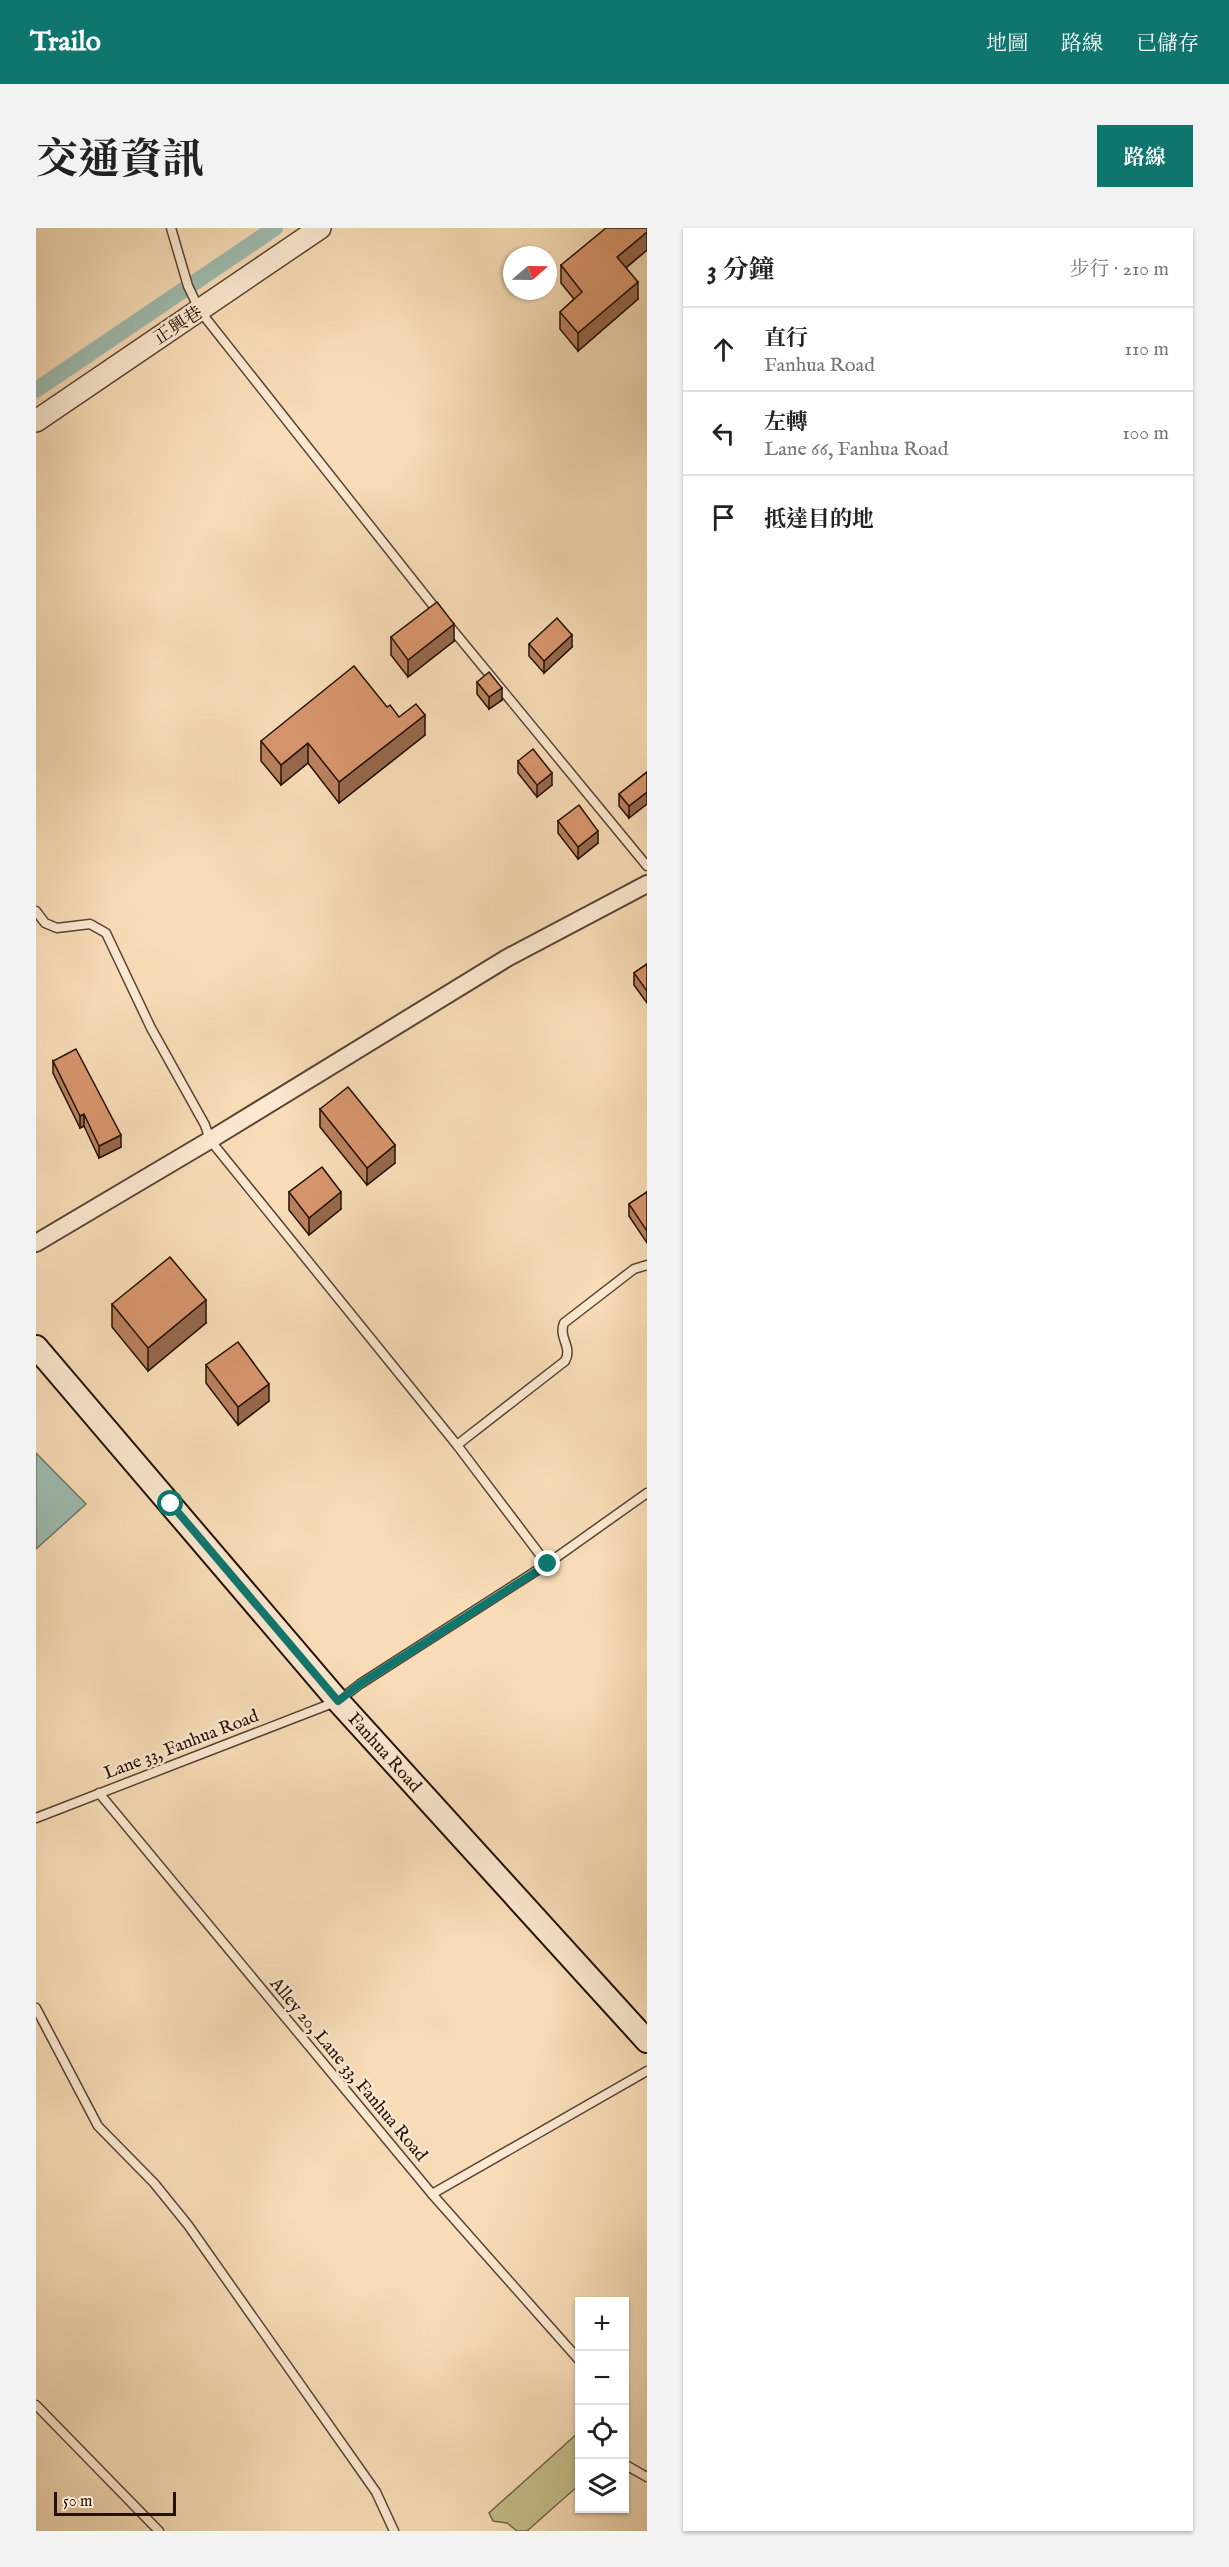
<!DOCTYPE html>
<html lang="zh-TW">
<head>
<meta charset="utf-8">
<style>
	body { margin:0; font-family:"IM FELL English","Noto Serif TC",serif; background:#f2f2f2; color:#222 }
	.controls { position:absolute; right:18px; bottom:18px; display:grid; overflow:hidden; border-radius:0px; box-shadow:0 2px 4px #0004 }
	.controls button { width:54px; height:54px; display:grid; place-items:center; padding:0; border:0; border-bottom:2px solid #e0e0e0; background:#fff; color:#222; font:30px sans-serif }
	.compass { position:absolute; left:467px; top:18px; width:54px; height:54px; border-radius:50%; background:#fff; box-shadow:0 2px 4px #0004; rotate:70deg }
	.scale { position:absolute; left:18px; bottom:15px; width:122px; box-sizing:border-box; padding-left:6px; border:3px solid #241005; border-top:0; font-size:16px; line-height:21px; white-space:nowrap; color:#241005; -webkit-text-stroke:4px #fae8d0; paint-order:stroke }
	.stop { position:absolute; width:18px; height:18px; margin:-14px; border:4px solid #0f766e; border-radius:50%; background:#fff }
	.stop.end { background:#0f766e; border-color:#fff; box-shadow:0 2px 6px #0008 }
	.list { margin:0; padding:0; list-style:none }
	h2 { display:flex; justify-content:space-between; align-items:center; height:78px; margin:0; padding:0 24px; font-size:26px }
	h2 small { font-size:20px; font-weight:400; color:#767676 }
	.list li { display:grid; grid-template-columns:39px 1fr auto; gap:18px; align-items:center; box-sizing:border-box; height:84px; padding:0 24px; border-top:2px solid #e0e0e0 }
	.list b { display:block; font-size:22px; white-space:nowrap }
	.list p { margin:0; font-size:20px; white-space:nowrap; color:#767676 }
	.list em { font-size:20px; font-style:normal; color:#767676 }
	.icon { flex:none; width:33px; height:33px; fill:none; stroke:currentColor; stroke-width:2; stroke-linecap:round; stroke-linejoin:round }
	.map { position:relative; flex:none; width:611px; height:2303px; overflow:hidden; border-radius:0px }
	header { display:flex; align-items:center; gap:36px; box-sizing:border-box; height:84px; padding:0 30px; background:#0f766e; color:#fff }
	header strong { font-size:28px }
	nav { display:flex; gap:33px; margin-inline-start:auto; font-size:21px }
	.intro { display:flex; align-items:center; justify-content:space-between; box-sizing:border-box; height:144px; padding:0 36px }
	h1 { margin:0; font-size:42px }
	.button { padding:15px 27px; border-radius:0px; background:#0f766e; color:#fff; font-size:21px; font-weight:700 }
	main { display:flex; gap:36px; padding:0 36px }
	aside { flex:1; background:#fff; border-radius:0px; box-shadow:0 2px 4px #0004 }
	.map>svg:first-child { display:block }
</style>
</head>
<body>
<header>
<strong>Trailo</strong>
<nav><a>地圖</a><a>路線</a><a>已儲存</a></nav>
</header>
<div class="intro"><h1>交通資訊</h1><a class="button">路線</a></div>
<main>
<div class="map">
<svg width="611" height="2303" viewBox="0 0 611 2303">
	<rect width="100%" height="100%" fill="#f7dcb7"/>
	<filter id="stains"><feTurbulence type="fractalNoise" baseFrequency=".00333" numOctaves="4"/><feColorMatrix values="0 0 0 0 .2 0 0 0 0 .09 0 0 0 0 .02 0 0 0 .5 -.17"/></filter>
	<radialGradient id="worn" r=".72"><stop offset=".6" stop-color="#630" stop-opacity="0"/><stop offset="1" stop-color="#630" stop-opacity=".3"/></radialGradient>
	<path fill="#c3be8a" stroke="#746748" stroke-width="1.5" d="M543,2204V2257L491,2303H481L471,2295L457,2293L453,2285Z"/>
	<path fill="#9dbbaf" stroke="#6d776b" stroke-width="1.5" d="M0,1225L50,1276L0,1321Z"/>
	<g fill="none" stroke-linecap="round" stroke-linejoin="round">
		<path stroke="#9dbbaf" stroke-width="16" d="M0,162L239,0"/>
		<defs>
			<g id="service">
				<path d="M135,0L152,58L164,83L403,385"/>
				<path d="M411,395L611,638"/>
				<path d="M0,683L9,695L21,700L54,696L70,705L115,800L169,897L174,912L421,1217L511,1336"/>
				<path d="M421,1217L529,1133C537,1119 522,1110 528,1095L598,1041L611,1037"/>
				<path d="M63,1565L396,1966L544,2133"/>
				<path d="M0,1590L302,1473L324,1456L511,1336L611,1265"/>
				<path d="M0,1780L62,1898L118,1955L152,1997L340,2264L358,2303"/>
				<path d="M396,1966L611,1843"/>
				<path d="M0,2177L123,2303"/>
				<path d="M588,2236L611,2249"/>
			</g>
			<path id="minor" d="M0,1015L174,912L471,730L611,656"/>
			<path id="tertiary" d="M0,193L284,0"/>
			<path id="secondary" d="M0,1119L302,1473L611,1813"/>
		</defs>
		<use href="#service" stroke="#594332" stroke-width="11"/>
		<use href="#minor" stroke="#594332" stroke-width="20"/>
		<use href="#tertiary" stroke="#594332" stroke-width="24"/>
		<use href="#secondary" stroke="#241005" stroke-width="26"/>
		<use href="#service" stroke="#fae8d0" stroke-width="8"/>
		<use href="#minor" stroke="#fae8d0" stroke-width="16"/>
		<use href="#tertiary" stroke="#fae8d0" stroke-width="21"/>
		<use href="#secondary" stroke="#fae8d0" stroke-width="22"/>
	</g>
	<g fill="#b9805e" stroke="#241005" stroke-width="1.5">
		<path d="M611,22L590,40L602,71L542,123L524,101V84L538,71L525,55V37Z"/>
		<path d="M355,409L418,413L372,449L355,427Z"/>
		<path d="M493,416L536,419L508,445L493,428Z"/>
		<path d="M441,454L466,472L453,481L441,466Z"/>
		<path d="M351,479L363,489L389,507L303,575L272,535L245,557L225,533V513Z"/>
		<path d="M482,533L516,557L501,569L482,545Z"/>
		<path d="M611,544L593,590L583,578V566Z"/>
		<path d="M522,593L562,615L542,631L522,605Z"/>
		<path d="M611,736V775L598,757V745Z"/>
		<path d="M17,833L85,919L63,930L48,898L44,900L17,845Z"/>
		<path d="M284,881L359,935L331,957L284,899Z"/>
		<path d="M253,964L305,981L273,1007L253,982Z"/>
		<path d="M611,964V1015L593,988V976Z"/>
		<path d="M76,1076L170,1095L112,1143L76,1099Z"/>
		<path d="M170,1137L233,1173L202,1197L170,1155Z"/>
	</g>
	<g fill="#96684c" stroke="#241005" stroke-width="1.5">
		<path d="M611,4V22L581,47V29Z"/>
		<path d="M602,54V71L542,123V105Z"/>
		<path d="M418,396V413L372,449V432Z"/>
		<path d="M536,407V419L508,445V433Z"/>
		<path d="M466,460V472L453,481V469Z"/>
		<path d="M389,487V507L303,575V554Z"/>
		<path d="M272,515V535L245,557V537Z"/>
		<path d="M516,545V557L501,569V557Z"/>
		<path d="M611,564V576L593,590V578Z"/>
		<path d="M562,603V615L542,631V619Z"/>
		<path d="M48,886V898L44,900V888Z"/>
		<path d="M85,907V919L63,930V918Z"/>
		<path d="M359,917V935L331,957V940Z"/>
		<path d="M305,964V981L273,1007V990Z"/>
		<path d="M170,1072V1095L112,1143V1120Z"/>
		<path d="M233,1156V1173L202,1197V1179Z"/>
	</g>
	<g fill="#d7956d" stroke="#241005" stroke-width="1.5">
		<path d="M570,0H611V4L581,29L602,54L542,105L524,84L546,64L525,37Z"/>
		<path d="M401,374L418,396L372,432L355,409Z"/>
		<path d="M521,390L536,407L508,433L493,416Z"/>
		<path d="M318,438L351,479L354,477L363,489L380,476L389,487L303,554L272,515L245,537L225,513Z"/>
		<path d="M453,444L466,460L453,469L441,454Z"/>
		<path d="M497,521L516,545L501,557L482,533Z"/>
		<path d="M611,544V564L593,578L583,566Z"/>
		<path d="M543,577L562,603L542,619L522,593Z"/>
		<path d="M611,736V763L598,745Z"/>
		<path d="M40,821L85,907L63,918L48,886L44,888L17,833Z"/>
		<path d="M312,859L359,917L331,940L284,881Z"/>
		<path d="M286,939L305,964L273,990L253,964Z"/>
		<path d="M611,964V1003L593,976Z"/>
		<path d="M134,1029L170,1072L112,1120L76,1076Z"/>
		<path d="M202,1114L233,1156L202,1179L170,1137Z"/>
	</g>
	<g fill="none" stroke-linecap="round" stroke-linejoin="round">
		<path stroke="#0f766e" stroke-width="8" d="M135,1276L302,1473L324,1456L512,1336"/>
	</g>
	<g text-anchor="middle" stroke-width="5" stroke-linejoin="round" paint-order="stroke">
		<g font-size="18" fill="#241005" stroke="#fae8d0">
			<text transform="translate(142 97) rotate(-33)" y="6">正興巷</text>
			<text transform="translate(145 1516) rotate(-21)" y="6">Lane 33, Fanhua Road</text>
			<text transform="translate(349 1524) rotate(48)" y="6">Fanhua Road</text>
			<text transform="translate(313 1841) rotate(50)" y="6">Alley 20, Lane 33, Fanhua Road</text>
		</g>
	</g>
	<rect width="100%" height="100%" filter="url(#stains)"/>
	<rect width="100%" height="100%" fill="url(#worn)"/>
</svg>
<div class="controls">
<button>+</button>
<button>−</button>
<button><svg class="icon" aria-label="locate" viewBox="0 0 24 24"><circle cx="12" cy="12" r="6"/><path d="M12 2v4M12 18v4M2 12h4M18 12h4"/></svg></button>
<button><svg class="icon" aria-label="layers" viewBox="0 0 24 24"><path d="M12 4l9 5-9 5-9-5zM3 14l9 5 9-5"/></svg></button>
</div>
<svg class="compass" viewBox="-18 -18 36 36"><path d="M0-13l5 13h-10z" fill="#e53935"/><path d="M0 13l5-13h-10z" fill="#767676"/></svg>
<div class="scale">50 m</div>
<div class="stop" style="left:135px;top:1276px"></div>
<div class="stop end" style="left:512px;top:1336px"></div>
</div>
<aside>
<h2>3 分鐘<small>步行 · 210 m</small></h2>
<ul class="list">
<li><svg class="icon" aria-label="ahead" viewBox="0 0 24 24"><path d="M12 20V5M6 11l6-6 6 6"/></svg><div><b>直行</b><p>Fanhua Road</p></div><em>110 m</em></li>
<li><svg class="icon" aria-label="left" viewBox="0 0 24 24"><path d="M17 20v-9H6M10 6l-5 5 5 5"/></svg><div><b>左轉</b><p>Lane 66, Fanhua Road</p></div><em>100 m</em></li>
<li><svg class="icon" aria-label="arrive" viewBox="0 0 24 24"><path d="M6 21V4h12l-3 4 3 4H6"/></svg><div><b>抵達目的地</b></div></li>
</ul>
</aside>
</main>
</body>
</html>
